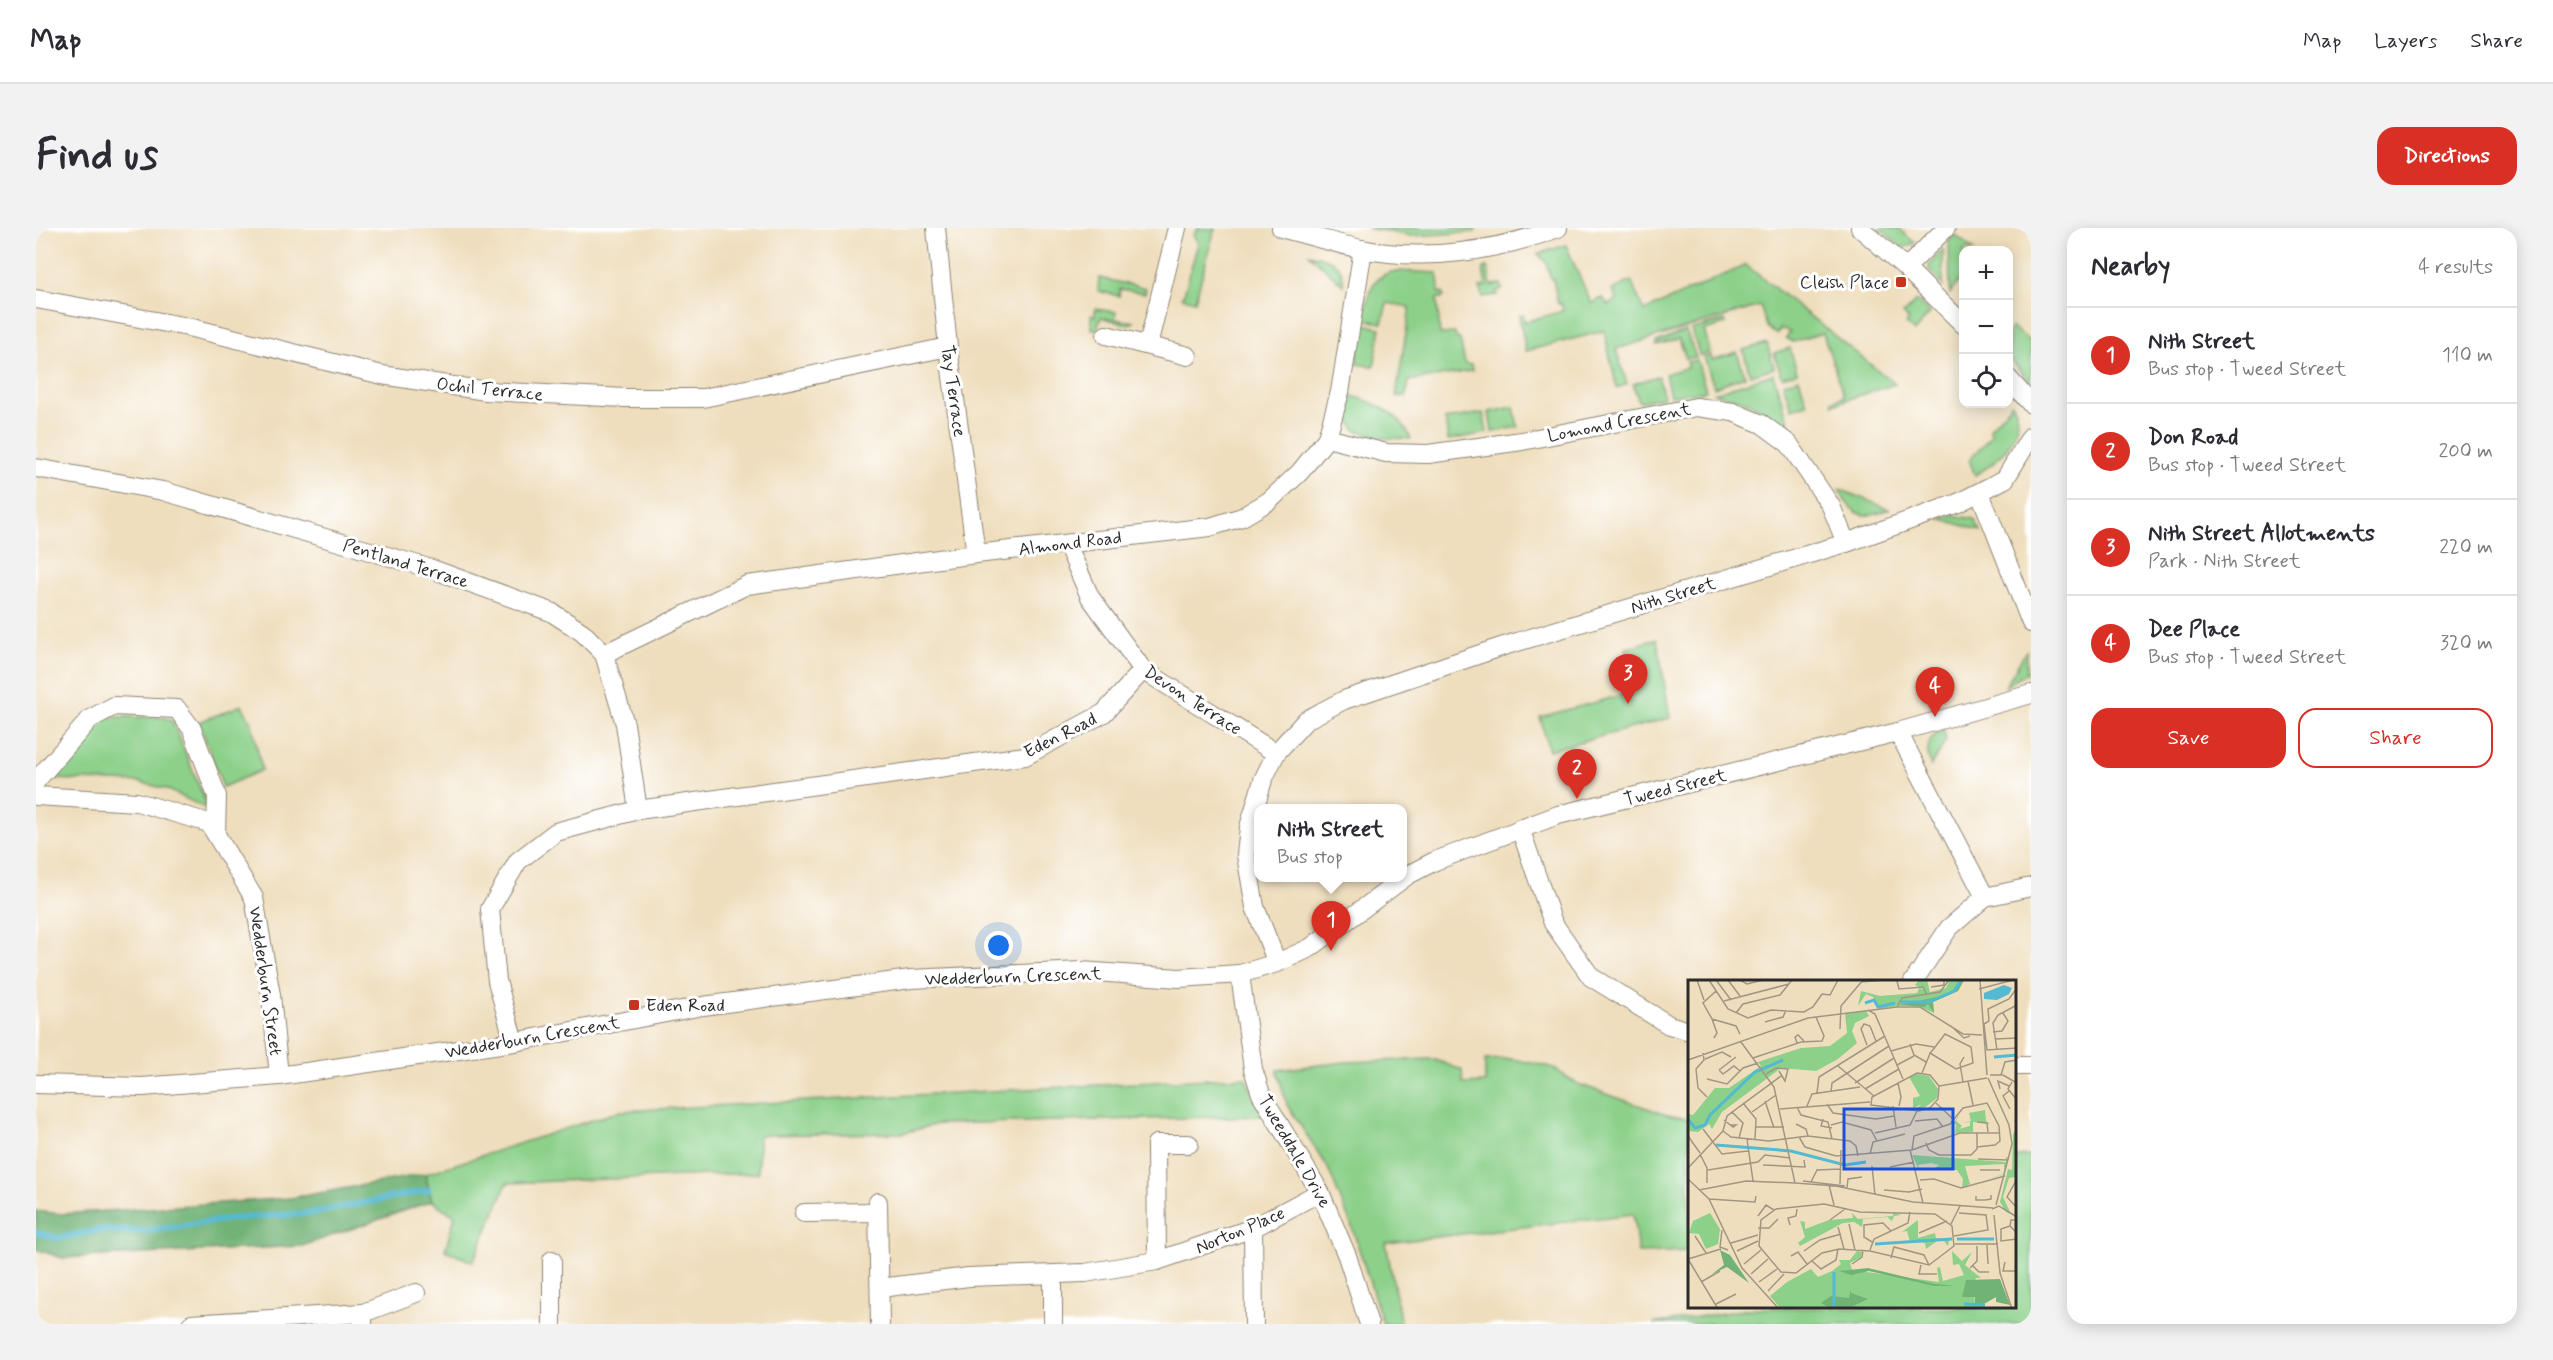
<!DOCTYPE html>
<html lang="en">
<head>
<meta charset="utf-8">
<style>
	body { margin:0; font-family:Mynerve,sans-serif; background:#f2f2f3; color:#2b2b33 }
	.controls { position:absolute; right:18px; top:18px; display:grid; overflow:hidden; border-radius:12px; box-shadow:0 3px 15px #0003 }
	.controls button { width:54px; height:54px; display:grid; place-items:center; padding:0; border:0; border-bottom:2px solid #e1e1e2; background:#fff; color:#2b2b33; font:30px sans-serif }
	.you { position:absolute; left:963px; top:718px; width:21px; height:21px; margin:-15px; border:4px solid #fff; border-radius:50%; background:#1a73e8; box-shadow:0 0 0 9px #1a73e833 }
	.badge { display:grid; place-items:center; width:39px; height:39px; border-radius:50%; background:#d93025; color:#fff; font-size:20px; font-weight:700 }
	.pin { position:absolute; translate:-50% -50px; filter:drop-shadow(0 2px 3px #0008) }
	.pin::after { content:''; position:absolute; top:32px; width:21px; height:18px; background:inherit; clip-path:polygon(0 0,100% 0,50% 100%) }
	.popup { position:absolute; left:1218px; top:576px; width:153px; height:78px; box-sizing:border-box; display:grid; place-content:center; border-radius:12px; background:#fff; filter:drop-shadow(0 2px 4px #0005); font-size:20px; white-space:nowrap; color:#7c7c81 }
	.popup b { font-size:22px; color:#2b2b33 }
	.popup::after { content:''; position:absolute; left:50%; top:100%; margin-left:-12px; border:12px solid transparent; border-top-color:#fff }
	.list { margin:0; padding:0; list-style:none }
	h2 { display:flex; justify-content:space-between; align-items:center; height:78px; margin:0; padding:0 24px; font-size:26px }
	h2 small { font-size:20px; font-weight:400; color:#7c7c81 }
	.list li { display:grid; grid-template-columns:39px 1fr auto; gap:18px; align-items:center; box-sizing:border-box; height:96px; padding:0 24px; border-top:2px solid #e1e1e2 }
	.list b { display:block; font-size:22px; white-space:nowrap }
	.list p { margin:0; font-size:20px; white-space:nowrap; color:#7c7c81 }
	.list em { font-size:20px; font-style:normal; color:#7c7c81 }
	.actions { display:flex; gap:12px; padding:18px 24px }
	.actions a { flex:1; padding:14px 0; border:2px solid #d93025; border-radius:18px; text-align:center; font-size:21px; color:#d93025 }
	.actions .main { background:#d93025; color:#fff }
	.icon { flex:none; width:33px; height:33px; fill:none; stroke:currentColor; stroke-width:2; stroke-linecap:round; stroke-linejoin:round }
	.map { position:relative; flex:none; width:1995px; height:1096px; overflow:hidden; border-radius:18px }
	header { display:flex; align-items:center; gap:36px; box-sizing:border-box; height:84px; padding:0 30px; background:#fff; border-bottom:2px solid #e1e1e2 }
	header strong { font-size:28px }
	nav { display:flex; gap:33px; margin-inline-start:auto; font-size:21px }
	.intro { display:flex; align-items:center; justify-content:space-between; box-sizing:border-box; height:144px; padding:0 36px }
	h1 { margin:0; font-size:42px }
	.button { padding:15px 27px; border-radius:18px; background:#d93025; color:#fff; font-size:21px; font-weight:700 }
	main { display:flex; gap:36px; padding:0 36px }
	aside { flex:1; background:#fff; border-radius:18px; box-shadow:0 3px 15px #0003 }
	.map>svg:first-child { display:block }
</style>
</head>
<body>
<header>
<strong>Map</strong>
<nav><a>Map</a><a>Layers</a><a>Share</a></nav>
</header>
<div class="intro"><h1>Find us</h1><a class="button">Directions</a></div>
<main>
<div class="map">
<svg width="1995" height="1096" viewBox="0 0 1995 1096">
	<rect width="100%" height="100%" fill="#fff"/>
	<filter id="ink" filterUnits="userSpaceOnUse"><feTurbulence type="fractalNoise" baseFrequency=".0167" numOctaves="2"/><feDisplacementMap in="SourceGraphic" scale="12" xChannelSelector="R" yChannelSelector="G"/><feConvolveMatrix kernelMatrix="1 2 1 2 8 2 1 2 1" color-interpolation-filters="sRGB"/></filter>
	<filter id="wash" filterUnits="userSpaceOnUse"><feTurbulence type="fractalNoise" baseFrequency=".008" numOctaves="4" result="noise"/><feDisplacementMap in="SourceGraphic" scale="24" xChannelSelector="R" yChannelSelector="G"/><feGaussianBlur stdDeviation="1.35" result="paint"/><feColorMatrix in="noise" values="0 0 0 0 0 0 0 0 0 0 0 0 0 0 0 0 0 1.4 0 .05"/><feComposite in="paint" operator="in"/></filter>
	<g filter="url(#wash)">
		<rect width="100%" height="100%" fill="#efdebd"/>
		<g fill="#8cd08a" stroke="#5c7e5a" stroke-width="1.5">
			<path d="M1162,0L1179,1L1159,73L1145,69L1148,66L1162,15L1157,7Z"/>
			<path d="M1331,0H1440L1439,4L1375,8Z"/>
			<path d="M1843,0H1862L1879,15L1867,20Z"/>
			<path d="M1919,7L1938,22H1928L1927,47L1914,66L1913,13Z"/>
			<path d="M1530,17L1555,75L1567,70L1572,77L1581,72L1576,62L1595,53L1608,83L1710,37L1859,156L1797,176L1796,173L1808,168L1787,105L1757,114L1750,110L1754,104L1745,100L1741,106L1732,101L1724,78L1580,121L1591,156L1581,160L1568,103L1490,123L1483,88L1487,87L1489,94L1527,83L1525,75L1522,76L1517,51H1515L1510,34L1502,26Z"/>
			<path d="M1907,21V58L1893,42V38Z"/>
			<path d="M1273,26C1292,30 1309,35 1307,57Z"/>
			<path d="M1451,39L1455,57L1465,56L1466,62L1461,63V67L1447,69L1444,59L1450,58L1447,40Z"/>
			<path d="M1362,43L1402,45L1403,65H1407L1408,69L1401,71L1404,106L1419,105L1420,110L1424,111L1429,136L1435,137L1436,143L1373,153L1370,168H1360L1374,79L1351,75L1346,95L1327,92C1333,68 1333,45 1362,43Z"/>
			<path d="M1063,50L1110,60L1109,65L1084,61L1083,68L1062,63Z"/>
			<path d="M1880,73L1894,85L1878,104L1870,96L1873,92L1867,86Z"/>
			<path d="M1059,81L1080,84L1079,91L1098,94L1092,97L1065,89L1061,102L1056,101L1055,87L1059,88Z"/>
			<path d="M1688,92L1690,96L1668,102L1674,124L1664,128L1655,102Z"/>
			<path d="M1327,96L1345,100L1338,138L1320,136Z"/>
			<path d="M1976,99L1995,114V154L1973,130V103Z"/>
			<path d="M1650,103L1660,129L1650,131L1643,111L1620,117V114Z"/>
			<path d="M1731,115L1738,140L1714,147L1707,122Z"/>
			<path d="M1754,120L1761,144L1746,149L1738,125Z"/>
			<path d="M1701,124L1709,148L1678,159L1668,129L1675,127L1676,132Z"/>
			<path d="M1661,132L1670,163L1634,168L1629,146L1652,139L1651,134Z"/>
			<path d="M1737,146L1754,197L1712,174L1678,165Z"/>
			<path d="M1622,148L1628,169L1603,174L1597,156Z"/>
			<path d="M1763,150L1771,176L1756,181L1747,155Z"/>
			<path d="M1315,168C1340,174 1365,186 1375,211L1348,210L1320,202L1313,192Z"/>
			<path d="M1976,175C1995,202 1962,234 1939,247L1933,232L1955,208L1954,200Z"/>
			<path d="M1478,179L1482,199L1456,204L1453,184Z"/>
			<path d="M1447,185L1451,205L1412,212L1409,191Z"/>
			<path d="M1803,261L1853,281C1828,294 1814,286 1803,261Z"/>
			<path d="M1916,287L1938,291L1945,303L1905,291Z"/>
			<path d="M1621,411L1634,490L1513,522L1504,489L1601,463L1590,420Z"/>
			<path d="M1990,423V445L1969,459Z"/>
			<path d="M206,477L216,496L226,542L187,559L163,494Z"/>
			<path d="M68,489H127L136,493L171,577L167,579L130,561L103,554L16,551L15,542Z"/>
			<path d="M1907,501L1910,513L1895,538C1889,522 1891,510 1907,501Z"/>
			<path d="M1397,831L1426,842L1427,856L1449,855V832L1476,831L1515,839L1542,856L1631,887L1653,891V1023L1602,1025L1597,986L1350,1015L1365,1096H1347L1316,999L1291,938L1251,877L1241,842L1310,834Z"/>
			<path d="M1209,849L1227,888L902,896L867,905L723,907L722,945L471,955L437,1034L409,1022L419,988L396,973L389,946L584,883Z"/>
			<path d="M1995,928V1096H1617L1719,1080H1978L1979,929Z"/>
		</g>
		<path fill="#71b276" stroke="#4e6e50" stroke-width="1.5" d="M389,946L396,973L266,1018L26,1030L0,1021V983L26,986L255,970Z"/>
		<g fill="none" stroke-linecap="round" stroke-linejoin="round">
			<path stroke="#54b9d2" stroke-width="6" d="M0,1005L22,1010L64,1002L109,1003L202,990L277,985L393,962"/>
		</g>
	</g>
	<g filter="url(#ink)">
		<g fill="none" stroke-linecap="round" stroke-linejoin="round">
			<defs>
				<g id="minor">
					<path d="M900,0L912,119L940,326"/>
					<path d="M1245,0C1272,7 1298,15 1325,21C1390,34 1461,23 1522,0"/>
					<path d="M1824,0L1870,40L1928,97"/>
					<path d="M1870,40L1910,0"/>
					<path d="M0,71L152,99L346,147L450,163L589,170H667L912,119"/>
					<path d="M1070,107L1152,128"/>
					<path d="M1112,117L1141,0"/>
					<path d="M1972,150L1995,176"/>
					<path d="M1291,210L1350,225L1392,226L1486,213L1660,179L1697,184L1726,196L1753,216L1795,278L1810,315"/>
					<path d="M0,240L127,263L396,341L515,384L546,404L568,426L589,496L602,582"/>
					<path d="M1944,265L1995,395"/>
					<path d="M1031,316L1054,369L1107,442L1240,525"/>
					<path d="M568,426L711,357L940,326L1174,299L1206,289L1233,273L1264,244L1291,210L1304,164L1327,21"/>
					<path d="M1862,504L1949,669"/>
					<path d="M0,553L54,491L78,478L141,481L156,501L181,568L180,606"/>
					<path d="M0,568L101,574L173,595L218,670L235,767L243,848"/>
					<path d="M1484,600L1517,695L1555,749L1633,797L1653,803"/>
					<path d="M1241,735L1219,679L1210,627L1213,599L1227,552L1240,525L1270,492L1308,472L1468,418L1810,315L1922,275L1969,251L1995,208"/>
					<path d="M1204,746L1217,841L1225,866L1284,964L1311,1028L1333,1096"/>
					<path d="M1877,754L1913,700L1949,669L1995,659"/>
					<path d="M478,814L461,753L454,681L482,633L520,604L602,582L989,528L1068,485L1107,442"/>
					<path d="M1978,838H1995"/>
					<path d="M0,856L106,859L243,848L478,814L667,778L875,751L1045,743L1143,750L1204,746L1241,735L1274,720L1372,647L1399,633L1522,587L1862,504L1995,466"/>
					<path d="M842,974L844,1096"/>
					<path d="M768,985L842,984"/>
					<path d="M1217,1000L1218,1096"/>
					<path d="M516,1032V1096"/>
					<path d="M1121,1033L1120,916H1153"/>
					<path d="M1017,1048V1096"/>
					<path d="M844,1060L933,1049L1049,1045L1121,1033L1217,1000L1284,964"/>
					<path d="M327,1095V1085L380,1065"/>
					<path d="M155,1096L327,1085"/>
				</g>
			</defs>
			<use href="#minor" stroke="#8d8474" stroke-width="20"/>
			<use href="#minor" stroke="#fff" stroke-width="18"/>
		</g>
	</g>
	<g fill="#c8321e" stroke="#fff" stroke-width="2">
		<rect x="1859" y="48" width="12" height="12" rx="3"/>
		<rect x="592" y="771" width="12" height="12" rx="3"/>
	</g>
	<g text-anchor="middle" stroke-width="6" stroke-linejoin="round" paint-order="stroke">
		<g font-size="18" fill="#2b2b2b" stroke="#fff" text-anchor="end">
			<text x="1853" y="60">Cleish Place</text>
			<text x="610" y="783" text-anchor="start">Eden Road</text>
		</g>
		<g font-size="18" fill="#2b2b2b" stroke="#fff">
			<text transform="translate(454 161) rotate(6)" y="6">Ochil Terrace</text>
			<text transform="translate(918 163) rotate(82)" y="6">Tay Terrace</text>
			<text transform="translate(1583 194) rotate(-11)" y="6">Lomond Crescent</text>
			<text transform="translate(1034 315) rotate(-7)" y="6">Almond Road</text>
			<text transform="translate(370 335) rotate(17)" y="6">Pentland Terrace</text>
			<text transform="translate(1637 367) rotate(-17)" y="6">Nith Street</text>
			<text transform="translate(1157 472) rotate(33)" y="6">Devon Terrace</text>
			<text transform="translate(1024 507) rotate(-27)" y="6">Eden Road</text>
			<text transform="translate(1639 559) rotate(-14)" y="6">Tweed Street</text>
			<text transform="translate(977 748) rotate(-2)" y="6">Wedderburn Crescent</text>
			<text transform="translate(230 753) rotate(82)" y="6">Wedderburn Street</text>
			<text transform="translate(496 809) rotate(-10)" y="6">Wedderburn Crescent</text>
			<text transform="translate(1259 923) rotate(60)" y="6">Tweeddale Drive</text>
			<text transform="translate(1204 1002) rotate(-23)" y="6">Norton Place</text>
		</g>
	</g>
	<g transform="translate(1652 752)">
		<rect width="328" height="328" fill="#efdebd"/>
		<path d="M231,0H239L242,12L258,8L262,0H276L270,11L245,22L246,33L226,24L191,29L185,17L178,14L170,26L173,11L192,16L229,13L231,8L238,10L227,5ZM178,31L181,36L167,43L164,51L169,63L150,79L128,91L93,88L34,132L24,149L21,144L10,152L0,151V134L5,135L27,108H41L73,86L70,82L113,68L142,66L159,53L157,33ZM229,94L241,96L250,109L249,118L235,129H229L233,124L225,129V118L232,116L221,97ZM297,130L298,141L302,144L285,142V152L267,153L268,144L264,145L272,134L268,141L274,146L271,149L282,146V142L275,143L283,141L281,133ZM328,149V197L321,198L315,217L322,232L328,236L318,232L312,222L320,189L324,190L325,154ZM224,175L318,182V177L321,178L315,195L301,199L316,194V184L277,186L282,204L274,208L275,199L269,190H244L251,185L243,183L230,185L231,190ZM205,232L213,235L206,236L204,241L199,237L175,239L174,247L166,242L155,243L112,266L110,263L117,257L112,241L117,242V249L141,240L165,238L164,233L170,239L205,236ZM22,233L32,249L30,264L18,269L11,254L1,253L5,241ZM230,240V258L247,253L248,258L266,260H261L260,266L256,261H249L238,269L237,263L232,262L253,260L213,263L222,262L219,251L214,252ZM169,271L174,272L173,277L162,283L164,290L251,302L249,288L252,287L255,301L276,295L271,284L265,285L264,271L274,281L284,272L277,285L293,298H288L285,305L287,323L296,324V329H93L82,316L99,302L123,289L130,297L144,291L153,284L151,280H162Z" fill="#8cd08a"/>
		<path d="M272,0H276L270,11L245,22L246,33L240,24L236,27L211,25L254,16L267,10ZM32,270L42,275L61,303L39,287L24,294L36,285ZM180,288L247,304L267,306H246L181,291L163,295L151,291ZM312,299L322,325L308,322V317L296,324H287V317H274L278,300ZM163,309V313L180,319L161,328H142L133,323L143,316L161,318Z" fill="#71b276"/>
		<path d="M316,5L324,8L321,14L309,20L296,19V13Z" fill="#54b9d2"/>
		<path fill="none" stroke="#54b9d2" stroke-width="3" d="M213,22H241L266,11L273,0M177,23L186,20L190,27L207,23M306,77L329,75M0,139L7,148L17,145L22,135L67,92L95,80M28,165L103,171L157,185L178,182M269,259H306M187,264L264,259M146,292V329M276,324L297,325"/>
		<path fill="none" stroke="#a19683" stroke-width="1.5" d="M9,0L16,20M21,0L40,29L60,38L83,30L116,32L125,27L134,14M28,0L43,20M40,0L52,16M52,0L59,4L75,0M292,0L299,95M209,1L211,9L235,7L239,15M173,2L196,0M243,7L256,5V0M291,9L325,0M134,14L142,15L150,0M36,21L101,4M209,27L214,18L252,12L261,0M180,30L187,34L215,99M48,33L55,24L92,15L104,0M24,39L15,23L28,11M24,39L48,46L52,54M24,39L29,53L26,58M301,41L296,44L299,70L329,68M301,41L300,29L321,19L329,8M77,42L95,37L98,30M263,46L276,58L282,56M152,49L153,26L175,0M305,52L314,51L320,41L315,33M307,59L329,58M53,62L86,107L107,203M109,63L107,57L110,55L116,61M222,64L226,75L238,82M179,65L173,49L176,44L182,46L188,61M309,70L305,43L310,35L329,25M203,71L228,64L246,67M15,73L16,80L8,89L10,108L19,117M65,78L113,62L134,61L136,56L128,37M17,79L34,72L43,77M0,80L120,38L209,27H232L275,54L294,55M209,85L226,76M150,86L186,116M31,90L35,94L46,86L52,91M31,90L48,77M229,93L242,95L251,106L250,119L242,128L231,131L183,125L184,117ZM234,93L241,76L242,73L244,71L257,54L283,67L285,83L268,89L242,73M78,94L88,88L100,89L97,101L91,91M302,95H315L329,103M313,95L317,82L329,80M300,98L321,145L324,164L308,225M19,99L39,104L55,88L70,83M280,101L285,125M275,102L272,84L276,77M324,102L320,109L329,120M167,103L206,78M210,103L213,117L211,126M251,106L299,98M177,109L211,89M312,109L310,101L321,106M321,111L315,116L322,129M143,112L144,103L201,66M129,113L131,97L197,56M77,121L86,148M55,123L68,139L67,159M248,123L266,140M139,124L145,133L188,139L206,136M119,126L124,114L172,107M205,126L208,147M109,127L113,135L140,142L144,159M92,129L182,122M44,132L55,143L51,158M64,132L88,115M135,139L133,146L144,148M36,140L45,147L48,145H42M227,141L249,139L255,147M289,142L299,143L300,152M108,144L118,149L120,156M143,145L154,142L183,150L189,161M68,147H96M15,149L34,174L60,171M35,151L43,157L81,161L120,156L162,161L168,166L170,176M35,151L39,136L93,96M187,153L222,145L229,131M0,156L12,173M111,157L117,167L148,176L224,170M59,159L65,201M238,163L241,170L251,175H283L289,169V153M222,170L235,223M224,170L226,156L262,144L275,128L299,123L311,146L312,161L307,165L289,167M224,170L272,153H312M12,174L19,188V203M182,174L185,162L217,154M290,179L319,180M75,185L117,187L116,180M184,186L187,215M202,187L226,182M0,188L35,151M20,190L70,182L77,175L102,178M292,190H312M0,199L21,219L54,288L91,329M329,199L319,217L329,228M232,200L246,199L273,208L317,196M115,201L157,206M123,202L129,190L152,189M152,204L153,170M141,205L146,225M159,208L160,199L174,197M11,210L58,201L107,203L148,206L225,222L305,228M196,210L221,212L234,209M288,216V220H297L303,219V215M21,219L67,222L68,216M136,224L172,232L247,234L264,246L266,266L241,285L182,271L151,269L134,273L108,293L93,292L71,266L73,240L88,229ZM304,229L311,226L329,237M306,235L312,293L324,329M70,236L78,225L86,230M142,240L157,229M329,240H323L322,246L329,253M161,244L167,270M263,244L272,226M102,245L100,238L108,236L109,229M322,246L313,249V261L329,259M150,247L156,269M70,248H81L90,239M34,250L32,267L40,270M231,253L259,241M7,256L18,273M266,256L300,250L298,235L271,233M184,262L176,257V245L195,243L203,251M43,263L70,255M267,264H310M299,265L300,284M182,270L186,259L220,243L222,232M49,271L70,261M116,271L132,260L153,254M103,276L110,272L119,284M203,278L206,267L236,275L241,285M0,279L30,329M0,279L33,269M124,281L133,289L148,280L150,269M317,282L315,291H329M56,284L73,270M164,284L174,277L175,270M233,285L231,294H249M285,286L291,292H301M282,288L289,281V266M63,294L80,279M13,302L32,291M71,302L89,289M80,311L96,294M28,324L48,314"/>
		<path fill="#1d4ed8" fill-opacity="0.15" stroke="#1d4ed8" stroke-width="3" d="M156,129H265V189H156Z"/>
		<rect width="328" height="328" fill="none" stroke="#2b2b2b" stroke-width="3"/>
	</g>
</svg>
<div class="controls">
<button>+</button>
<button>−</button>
<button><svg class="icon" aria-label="locate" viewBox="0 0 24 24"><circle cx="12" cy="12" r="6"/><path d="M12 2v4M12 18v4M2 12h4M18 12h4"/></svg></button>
</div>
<div class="you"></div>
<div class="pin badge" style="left:1295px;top:723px">1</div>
<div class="popup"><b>Nith Street</b>Bus stop</div>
<div class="pin badge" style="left:1541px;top:571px">2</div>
<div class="pin badge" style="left:1592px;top:476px">3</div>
<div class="pin badge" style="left:1899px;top:489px">4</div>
</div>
<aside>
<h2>Nearby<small>4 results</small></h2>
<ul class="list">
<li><span class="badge">1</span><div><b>Nith Street</b><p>Bus stop · Tweed Street</p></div><em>110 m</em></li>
<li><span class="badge">2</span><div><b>Don Road</b><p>Bus stop · Tweed Street</p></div><em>200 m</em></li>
<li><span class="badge">3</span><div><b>Nith Street Allotments</b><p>Park · Nith Street</p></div><em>220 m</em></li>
<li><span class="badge">4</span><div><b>Dee Place</b><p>Bus stop · Tweed Street</p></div><em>320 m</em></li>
</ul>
<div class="actions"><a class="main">Save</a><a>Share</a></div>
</aside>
</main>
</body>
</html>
